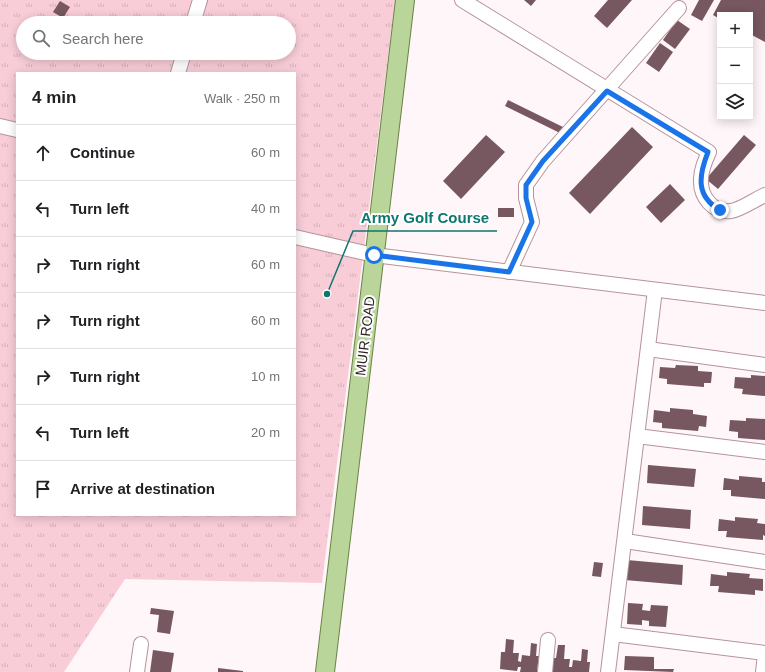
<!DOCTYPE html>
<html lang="en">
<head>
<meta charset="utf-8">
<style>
	body { margin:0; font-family:Helvetica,sans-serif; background:#f2f2f2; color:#202124 }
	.controls { position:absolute; right:12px; top:12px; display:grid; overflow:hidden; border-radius:0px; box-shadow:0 2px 10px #0003 }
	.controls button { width:36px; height:36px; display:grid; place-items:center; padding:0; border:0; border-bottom:1px solid #e0e0e0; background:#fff; color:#202124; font:20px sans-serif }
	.stop { position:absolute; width:12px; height:12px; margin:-9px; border:3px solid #1a73e8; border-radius:50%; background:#fff }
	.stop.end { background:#1a73e8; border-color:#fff; box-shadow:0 1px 4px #0008 }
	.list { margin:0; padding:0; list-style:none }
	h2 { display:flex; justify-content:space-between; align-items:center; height:52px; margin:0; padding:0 16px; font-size:17px }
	h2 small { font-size:13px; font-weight:400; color:#757577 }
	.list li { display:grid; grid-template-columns:26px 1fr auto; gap:12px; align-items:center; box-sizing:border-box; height:56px; padding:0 16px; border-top:1px solid #e0e0e0 }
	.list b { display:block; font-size:15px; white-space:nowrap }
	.list em { font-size:13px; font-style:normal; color:#757577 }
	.icon { flex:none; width:22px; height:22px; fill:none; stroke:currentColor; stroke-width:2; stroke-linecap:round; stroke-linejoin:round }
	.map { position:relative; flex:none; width:765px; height:672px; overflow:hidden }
	.search { position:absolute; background:#fff; box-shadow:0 2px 10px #0003; left:16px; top:16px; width:280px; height:44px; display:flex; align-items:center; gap:10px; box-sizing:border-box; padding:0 14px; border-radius:22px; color:#757577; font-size:15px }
	.panel { position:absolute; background:#fff; box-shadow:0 2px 10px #0003; left:16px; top:72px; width:280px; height:444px; border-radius:0px }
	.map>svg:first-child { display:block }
</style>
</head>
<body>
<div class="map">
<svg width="765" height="672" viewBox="0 0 765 672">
	<defs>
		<pattern id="grass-tufts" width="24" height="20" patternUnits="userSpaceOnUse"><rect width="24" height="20" fill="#f8cdd8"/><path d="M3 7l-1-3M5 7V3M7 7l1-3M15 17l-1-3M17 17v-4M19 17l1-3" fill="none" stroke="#d5b0b9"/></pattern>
	</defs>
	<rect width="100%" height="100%" fill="#fef6f8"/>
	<path fill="url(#grass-tufts)" fill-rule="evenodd" d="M0,0H395L322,583L125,579L64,672H0ZM23,23H289V53H23ZM17,73H295V515H17Z"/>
	<g fill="#775760">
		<path d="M524,0H536L531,6Z"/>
		<path d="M608,0H632L607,28L594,16Z"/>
		<path d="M699,0H714L702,21L691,15Z"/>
		<path d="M721,0H765V42L750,34V15H720V19L713,15Z"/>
		<path d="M60,1L70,7L63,18L53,12Z"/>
		<path d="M677,20L690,29L675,49L663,40Z"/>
		<path d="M660,43L673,52L659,72L646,63Z"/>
		<path d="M508,100L565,128L562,134L505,106Z"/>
		<path d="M632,127L653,147L590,214L569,193Z"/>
		<path d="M486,135L505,152L461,199L443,181Z"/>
		<path d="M744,135L756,145L718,189L706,179Z"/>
		<path d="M670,184L685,200L661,223L646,207Z"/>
		<rect x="498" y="208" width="16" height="9"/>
		<path d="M676,365L698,366V371L712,372L711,383H704V387L667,384V379L659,378L660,367L675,368Z"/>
		<path d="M751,375L765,376V396L742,394L743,389L734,388L735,377L751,378Z"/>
		<path d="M670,408L693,410V414L707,416L706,427L699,426L698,431L662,428V423L653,422L654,410L670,412Z"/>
		<path d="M746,418L765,419V440L738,438V432L729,431L730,420L746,421Z"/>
		<path d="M648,465L696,469L694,487L647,483Z"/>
		<path d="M739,476L762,478V482H765V499L731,496V490H723L724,478L739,480Z"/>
		<path d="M643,506L691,510L690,529L642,525Z"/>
		<path d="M735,517L758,519L757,523L765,524V536L763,535V540L726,537L727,531H718L719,519L735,521Z"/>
		<path d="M627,560L683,565L682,585L625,580Z"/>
		<path d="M594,562L603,563L601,577L592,576Z"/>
		<path d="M727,572L750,574L749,578L763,579V591L755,590V595L718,592L719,586H710L711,574L727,576Z"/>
		<path d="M628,603L643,604L642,610L650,611L651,605L668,606L666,627L649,626V621L642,620V625L627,624Z"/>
		<path d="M151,608L174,611L170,634L157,632L159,615L150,614Z"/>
		<path d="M506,639L514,640L513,653H519L518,661L521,662L522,655L530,656L531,643L537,644L536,656H539L537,672H520L521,667H518L517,671L500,669L501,652H505Z"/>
		<path d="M558,645H565L564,659H570L569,667H572L573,660L581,661L582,649L588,650L587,662H590L589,672H551L553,658H556Z"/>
		<path d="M153,650L174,653L171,672H150Z"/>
		<path d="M625,656L654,657V669H674L673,672L624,670Z"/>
		<path d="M218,668L243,671V672H218Z"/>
	</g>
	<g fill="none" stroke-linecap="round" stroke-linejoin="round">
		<defs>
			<g id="minor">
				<path d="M462,0L709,152C705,161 701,170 701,179C700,197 713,213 731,211C740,210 756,199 765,195"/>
				<path d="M193,23L200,0"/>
				<path d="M178,73L184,53"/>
				<path d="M0,126L17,130"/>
				<path d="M295,237L374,255L765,303"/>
				<path d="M509,272L532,222L526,198V185L543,161L679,8"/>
				<path d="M648,349L765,365"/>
				<path d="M637,436L765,452"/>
				<path d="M625,541L765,562"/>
				<path d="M613,634L765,653"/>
				<path d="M137,672L141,644"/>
				<path d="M545,672L548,640"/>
				<path d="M608,672L655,290"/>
				<path d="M763,672L765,654"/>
			</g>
			<path id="major" d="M325,672L405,0"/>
		</defs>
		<use href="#minor" stroke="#b6939c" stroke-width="16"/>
		<use href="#major" stroke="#6b8345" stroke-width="20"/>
		<use href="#minor" stroke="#fff" stroke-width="14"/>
		<use href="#major" stroke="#bad59a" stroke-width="18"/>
	</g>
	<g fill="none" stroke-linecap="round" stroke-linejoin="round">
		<path stroke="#1a73e8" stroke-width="5" d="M374,255L509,272L532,222L526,198V185L543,161L607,91L708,152C699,175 695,196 720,210"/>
	</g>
	<g text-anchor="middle" stroke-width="4" stroke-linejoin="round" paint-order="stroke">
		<g font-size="14" fill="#2d1f23" stroke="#fff">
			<text transform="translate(365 336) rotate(-83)" y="5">MUIR ROAD</text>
		</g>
	</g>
	<path fill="none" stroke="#0f766e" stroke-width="1.5" d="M327 294L353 231H497"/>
	<circle fill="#0f766e" stroke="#fff" stroke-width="1.5" cx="327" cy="294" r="4"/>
	<g font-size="15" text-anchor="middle" font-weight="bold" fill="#0f766e" stroke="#fff" stroke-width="4" stroke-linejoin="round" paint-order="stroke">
		<text x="425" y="223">Army Golf Course</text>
	</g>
</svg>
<div class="controls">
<button>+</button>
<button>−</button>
<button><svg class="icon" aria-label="layers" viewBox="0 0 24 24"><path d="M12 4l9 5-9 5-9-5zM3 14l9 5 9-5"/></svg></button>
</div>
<div class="stop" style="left:374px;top:255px"></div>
<div class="stop end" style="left:720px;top:210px"></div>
<div class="search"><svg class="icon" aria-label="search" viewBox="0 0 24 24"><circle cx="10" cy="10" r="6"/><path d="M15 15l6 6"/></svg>Search here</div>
<section class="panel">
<h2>4 min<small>Walk · 250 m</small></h2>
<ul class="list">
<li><svg class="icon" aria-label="ahead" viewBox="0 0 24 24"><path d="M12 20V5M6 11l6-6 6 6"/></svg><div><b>Continue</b></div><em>60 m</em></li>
<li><svg class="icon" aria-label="left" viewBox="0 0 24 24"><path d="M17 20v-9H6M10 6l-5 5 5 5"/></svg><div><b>Turn left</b></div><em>40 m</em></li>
<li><svg class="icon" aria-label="right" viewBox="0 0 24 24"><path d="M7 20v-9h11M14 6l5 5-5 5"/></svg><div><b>Turn right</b></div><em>60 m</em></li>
<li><svg class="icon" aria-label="right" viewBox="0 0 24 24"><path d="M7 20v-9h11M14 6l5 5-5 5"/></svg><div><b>Turn right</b></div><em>60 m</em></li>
<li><svg class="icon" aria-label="right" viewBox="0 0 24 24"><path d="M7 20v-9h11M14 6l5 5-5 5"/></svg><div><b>Turn right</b></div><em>10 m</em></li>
<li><svg class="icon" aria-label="left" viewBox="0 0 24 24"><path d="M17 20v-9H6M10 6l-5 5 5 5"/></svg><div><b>Turn left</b></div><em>20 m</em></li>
<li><svg class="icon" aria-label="arrive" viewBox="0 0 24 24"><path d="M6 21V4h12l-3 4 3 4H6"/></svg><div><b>Arrive at destination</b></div></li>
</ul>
</section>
</div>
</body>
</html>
